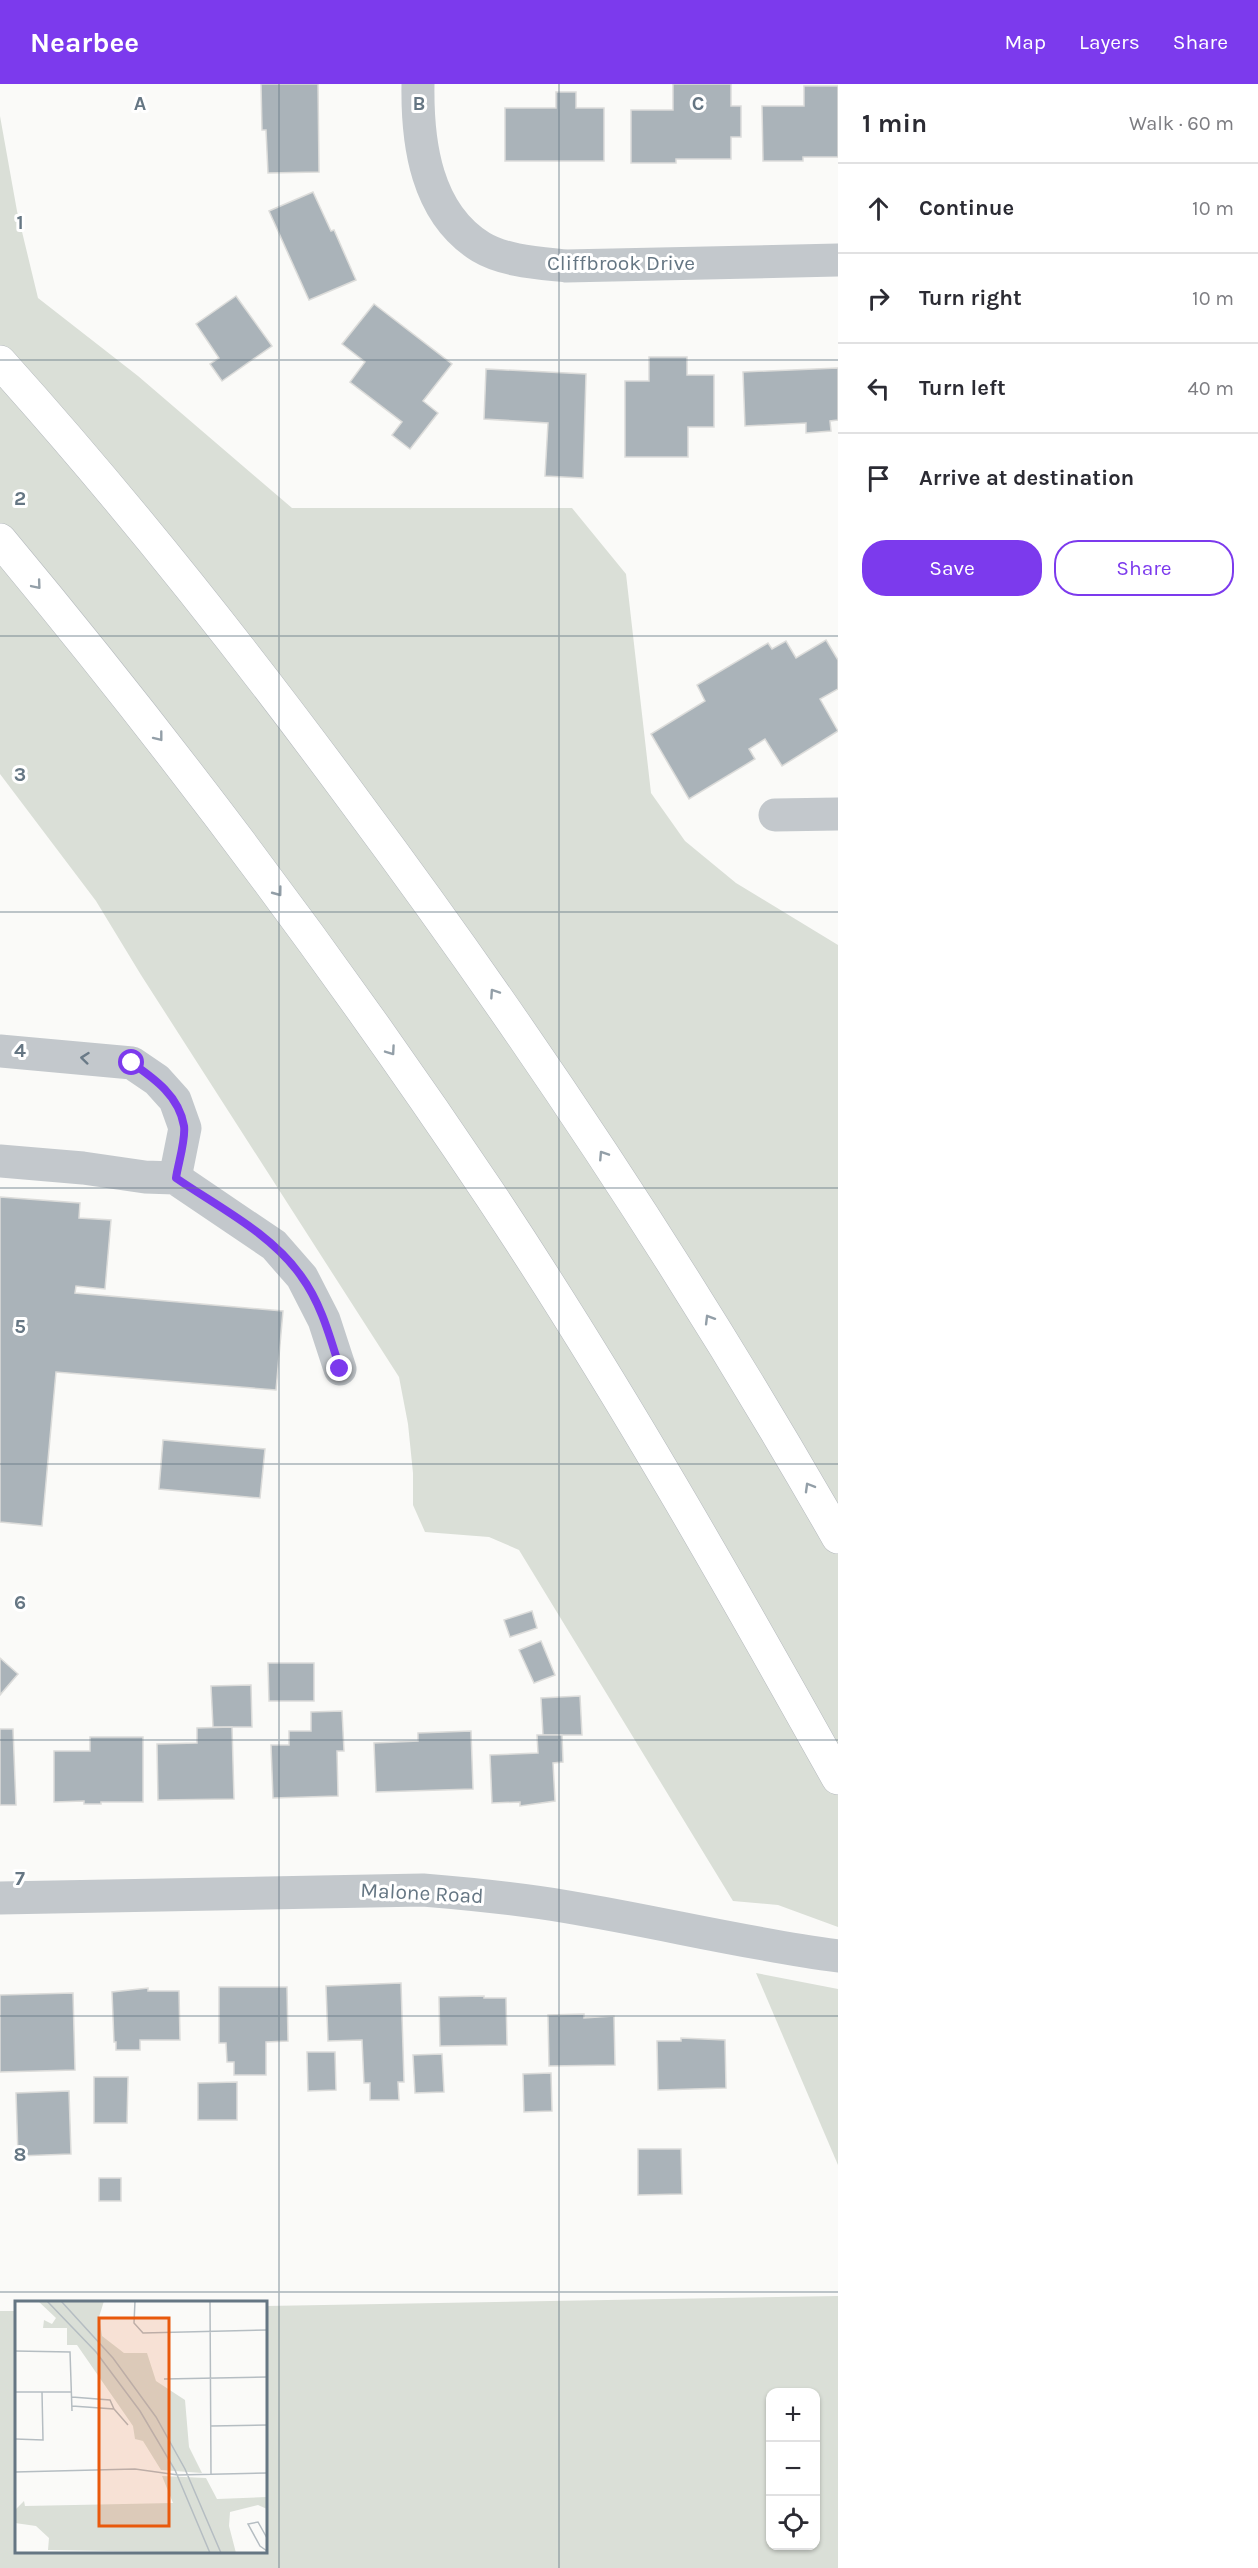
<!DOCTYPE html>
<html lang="en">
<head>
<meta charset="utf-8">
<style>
	body { margin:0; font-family:Karla,sans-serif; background:#f7f7f7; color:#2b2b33 }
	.controls { position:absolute; right:18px; bottom:18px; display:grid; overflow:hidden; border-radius:12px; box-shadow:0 2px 4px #0004 }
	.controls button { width:54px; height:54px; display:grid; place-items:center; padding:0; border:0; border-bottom:2px solid #e1e1e2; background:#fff; color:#2b2b33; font:30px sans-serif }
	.stop { position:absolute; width:18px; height:18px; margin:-14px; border:4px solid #7c3aed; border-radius:50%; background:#fff }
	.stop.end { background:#7c3aed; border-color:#fff; box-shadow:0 2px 6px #0008 }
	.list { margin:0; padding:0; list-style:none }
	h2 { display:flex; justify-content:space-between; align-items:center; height:78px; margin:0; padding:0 24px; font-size:26px }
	h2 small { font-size:20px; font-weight:400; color:#7c7c81 }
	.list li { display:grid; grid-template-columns:39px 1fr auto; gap:18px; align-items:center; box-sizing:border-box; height:90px; padding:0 24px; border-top:2px solid #e1e1e2 }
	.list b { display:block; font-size:22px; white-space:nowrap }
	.list em { font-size:20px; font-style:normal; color:#7c7c81 }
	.actions { display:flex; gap:12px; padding:18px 24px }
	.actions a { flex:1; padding:14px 0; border:2px solid #7c3aed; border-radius:24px; text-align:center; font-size:21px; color:#7c3aed }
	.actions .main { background:#7c3aed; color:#fff }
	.icon { flex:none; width:33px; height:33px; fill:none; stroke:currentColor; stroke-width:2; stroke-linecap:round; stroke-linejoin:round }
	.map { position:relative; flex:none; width:838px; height:2484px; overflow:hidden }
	header { display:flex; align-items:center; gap:36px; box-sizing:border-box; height:84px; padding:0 30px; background:#7c3aed; color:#fff }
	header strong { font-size:28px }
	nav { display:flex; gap:33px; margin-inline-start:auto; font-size:21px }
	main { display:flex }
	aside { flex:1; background:#fff }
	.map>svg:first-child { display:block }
</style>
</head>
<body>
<header>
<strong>Nearbee</strong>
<nav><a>Map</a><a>Layers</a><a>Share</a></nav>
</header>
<main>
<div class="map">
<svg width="838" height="2484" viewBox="0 0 838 2484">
	<rect width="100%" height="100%" fill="#fafaf8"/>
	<g fill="#dadfd7" fill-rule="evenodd">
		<path d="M0,32L17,127L38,214L138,292L292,424H572L626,490L651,709L685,757L736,799L838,861V1843L778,1821L733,1817L519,1466L489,1453L425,1448L413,1421V1389L408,1340L399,1293L141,891L96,817L0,690Z"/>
		<path d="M756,1889L838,1905V2081Z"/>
		<path d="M838,2212V2484H0V2227H16V2468H266V2222ZM770,2308H816V2462H770Z"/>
	</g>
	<g fill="#aab3b9" stroke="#dcdcda" stroke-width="1.5">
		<path d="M261,0H318L319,88L268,89L266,46H262Z"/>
		<path d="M673,0H731V22H741V53H731V75H676V79H631V26H673Z"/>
		<path d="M804,2H838V73H803V77H763L762,22H804Z"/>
		<path d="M556,8H576V24H604V77H505V24H556Z"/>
		<path d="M313,108L331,147L334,146L356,196L309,216L269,127Z"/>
		<path d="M236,212L272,262L222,297L210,280L219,274L196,240Z"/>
		<path d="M374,220L452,280L423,317L438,329L410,365L392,351L402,338L350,298L365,278L342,260Z"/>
		<path d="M649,273H687V291H714V343H688V373H625V297H649Z"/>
		<path d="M838,284V336L830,337L831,347L806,349V339L745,342L743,288Z"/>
		<path d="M486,285L586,290L583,394L545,392L548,339L484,335Z"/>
		<path d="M826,556L838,576V605L820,615L838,647L782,682L765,655L749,665L755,675L689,715L651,650L705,617L697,601L768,559L772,565L786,557L796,574Z"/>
		<path d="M0,1113L80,1119L79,1134L111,1136L105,1205L76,1202L75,1209L283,1227L276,1306L56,1288L42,1442L0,1438Z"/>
		<path d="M163,1356L265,1365L260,1414L159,1405Z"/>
		<path d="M532,1527L537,1544L510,1553L504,1536Z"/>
		<path d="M541,1557L555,1591L534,1599L519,1566Z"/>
		<path d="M0,1574L18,1590L0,1611Z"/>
		<path d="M268,1579H314V1617H269Z"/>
		<path d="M251,1601L252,1643H213L211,1602Z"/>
		<path d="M580,1612L582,1651H543L541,1614Z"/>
		<path d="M342,1627L344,1667H337L338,1712L273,1714L271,1661H289V1647H311V1628Z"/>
		<path d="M232,1643L234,1715L158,1716L157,1660L197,1659V1644Z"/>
		<path d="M0,1645H13L16,1721H0Z"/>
		<path d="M471,1647L473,1705L376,1708L374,1659L418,1657V1649Z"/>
		<path d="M537,1651H562L563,1678L553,1679L555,1717L520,1722V1718L492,1719L490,1671L538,1669Z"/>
		<path d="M90,1653H143V1718H101V1720H84V1717L54,1718V1667H90Z"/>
		<path d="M401,1899L404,1998H398L399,2016H370V1999H364L362,1956L328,1957L326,1902Z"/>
		<path d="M219,1903H287L288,1957L266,1958V1991H234V1978H227L226,1959H219Z"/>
		<path d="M148,1904V1907H179L180,1956H140V1966H116V1958H114L112,1908Z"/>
		<path d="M73,1909L75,1986L0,1988V1911Z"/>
		<path d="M484,1912V1914H506L507,1961L440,1962L439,1913Z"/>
		<path d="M584,1930V1934L614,1932L615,1981L549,1982L548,1931Z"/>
		<path d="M681,1954L725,1956L726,2004L658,2006L657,1957H681Z"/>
		<path d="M307,1968H335L336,2006L308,2007Z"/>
		<path d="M442,1970L444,2008L415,2009L413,1971Z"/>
		<path d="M551,1989L552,2027L524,2028L523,1990Z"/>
		<path d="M94,1993H128L127,2039H94Z"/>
		<path d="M237,1998V2036H198V1999Z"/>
		<path d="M69,2007L71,2070L18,2072L16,2009Z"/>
		<path d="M638,2065H681L682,2110L638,2111Z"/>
		<rect x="99" y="2094" width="22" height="23"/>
	</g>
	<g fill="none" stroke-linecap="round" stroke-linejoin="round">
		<defs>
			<g id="highway">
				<path d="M0,278C126,418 244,567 356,719C531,954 693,1199 838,1453"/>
				<path d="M0,456C175,666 339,885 491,1112C616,1300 728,1497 838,1694"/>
			</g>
		</defs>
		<use href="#highway" stroke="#b4b9bd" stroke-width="34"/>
		<g stroke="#c3c8cc" stroke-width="33">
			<path d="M418,0C417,59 426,129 481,163C504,177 539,179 566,182L838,176"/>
			<path d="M775,731L838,730"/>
			<path d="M0,967L132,979L157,996L175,1016L185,1044L175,1094"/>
			<path d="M0,1077L83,1084L145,1093L175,1094L274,1161L302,1193L324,1236L340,1285"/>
			<path d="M0,1814L423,1806C472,1810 520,1815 568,1823C659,1838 747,1860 838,1872"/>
		</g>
		<use href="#highway" stroke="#fff" stroke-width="33"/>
	</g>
	<defs><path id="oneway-chevron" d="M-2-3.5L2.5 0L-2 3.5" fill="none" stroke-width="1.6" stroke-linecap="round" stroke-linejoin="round" transform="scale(1.5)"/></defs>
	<g stroke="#939fa8">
		<use href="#oneway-chevron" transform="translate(37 501) rotate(50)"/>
		<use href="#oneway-chevron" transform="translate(159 653) rotate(52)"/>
		<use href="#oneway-chevron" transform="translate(278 808) rotate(53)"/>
		<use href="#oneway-chevron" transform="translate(494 909) rotate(-124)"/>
		<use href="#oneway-chevron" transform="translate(391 967) rotate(55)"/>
		<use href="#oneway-chevron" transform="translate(603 1071) rotate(-123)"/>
		<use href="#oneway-chevron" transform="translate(709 1235) rotate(-121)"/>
		<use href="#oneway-chevron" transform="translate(809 1403) rotate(-120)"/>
	</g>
	<use stroke="#6a7a87" href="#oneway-chevron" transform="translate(85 974) rotate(-174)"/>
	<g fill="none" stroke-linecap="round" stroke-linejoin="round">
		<path stroke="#7c3aed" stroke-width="8" d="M132,979C155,995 179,1012 184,1042C186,1055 178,1080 176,1094C218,1123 271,1149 301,1192C321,1219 330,1253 340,1285"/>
	</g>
	<path fill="none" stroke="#657683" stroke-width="1.5" stroke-opacity="0.55" d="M279,0V2484M559,0V2484M0,276H838M0,552H838M0,828H838M0,1104H838M0,1380H838M0,1656H838M0,1932H838M0,2208H838"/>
	<g text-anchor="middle" stroke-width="6" stroke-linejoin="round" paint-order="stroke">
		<g font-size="21" fill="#657683" stroke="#fff">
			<text x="621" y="186">Cliffbrook Drive</text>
			<text transform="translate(422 1809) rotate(3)" y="7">Malone Road</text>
		</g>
	</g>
	<g transform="translate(15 2217)">
		<rect width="252" height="252" fill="#fafaf8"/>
		<path d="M23,0H89L84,16L87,35L109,52H132L141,80L170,99L174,146L187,172L146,169L128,140L120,138L118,125L62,44H52V27H28L29,19L37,23L41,17ZM147,175L191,177L202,198L252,196V208L243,204L215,211L214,225L221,252L33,249L34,237L21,225L0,222V209L9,200L10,205L158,202Z" fill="#dadfd7"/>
		<path fill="none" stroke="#b5bdc2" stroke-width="1.5" d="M32,0L81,51L125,110L160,169L195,252M46,0L98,57L141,116L170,168L206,252M120,0L119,22L128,32L252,29M195,0L196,174M0,50L55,51L57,110M149,78L252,76M0,91H57M57,96L95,99L99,108M57,105L99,108L113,124M196,125L252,124M0,138L28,139L27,91M0,171L120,168L163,174L252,172M252,237L243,221L233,223L245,245L252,250"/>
		<path fill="#e8590c" fill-opacity="0.15" stroke="#e8590c" stroke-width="3" d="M84,17H154V225H84Z"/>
		<rect width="252" height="252" fill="none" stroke="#657683" stroke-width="3"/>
	</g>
	<g font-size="20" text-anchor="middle" font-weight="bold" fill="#657683" stroke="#fff" stroke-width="6" stroke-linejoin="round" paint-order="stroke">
		<text x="140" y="26">A</text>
		<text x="419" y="26">B</text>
		<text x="698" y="26">C</text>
		<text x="20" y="145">1</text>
		<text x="20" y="421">2</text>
		<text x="20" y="697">3</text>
		<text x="20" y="973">4</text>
		<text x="20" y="1249">5</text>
		<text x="20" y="1525">6</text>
		<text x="20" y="1801">7</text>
		<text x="20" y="2077">8</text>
	</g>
</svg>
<div class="controls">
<button>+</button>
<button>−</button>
<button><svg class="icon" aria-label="locate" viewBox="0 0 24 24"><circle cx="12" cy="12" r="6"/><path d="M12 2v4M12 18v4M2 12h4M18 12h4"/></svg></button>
</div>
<div class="stop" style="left:132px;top:979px"></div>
<div class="stop end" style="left:340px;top:1285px"></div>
</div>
<aside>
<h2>1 min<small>Walk · 60 m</small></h2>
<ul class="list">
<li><svg class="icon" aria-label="ahead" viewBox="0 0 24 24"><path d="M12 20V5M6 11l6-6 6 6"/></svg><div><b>Continue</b></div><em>10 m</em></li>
<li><svg class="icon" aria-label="right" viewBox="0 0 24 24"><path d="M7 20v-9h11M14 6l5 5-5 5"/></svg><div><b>Turn right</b></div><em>10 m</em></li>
<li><svg class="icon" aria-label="left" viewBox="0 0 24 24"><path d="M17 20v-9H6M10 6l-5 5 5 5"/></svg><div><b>Turn left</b></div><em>40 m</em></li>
<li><svg class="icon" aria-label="arrive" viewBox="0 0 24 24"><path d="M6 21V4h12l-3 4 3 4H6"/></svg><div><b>Arrive at destination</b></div></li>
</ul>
<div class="actions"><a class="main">Save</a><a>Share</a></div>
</aside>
</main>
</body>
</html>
